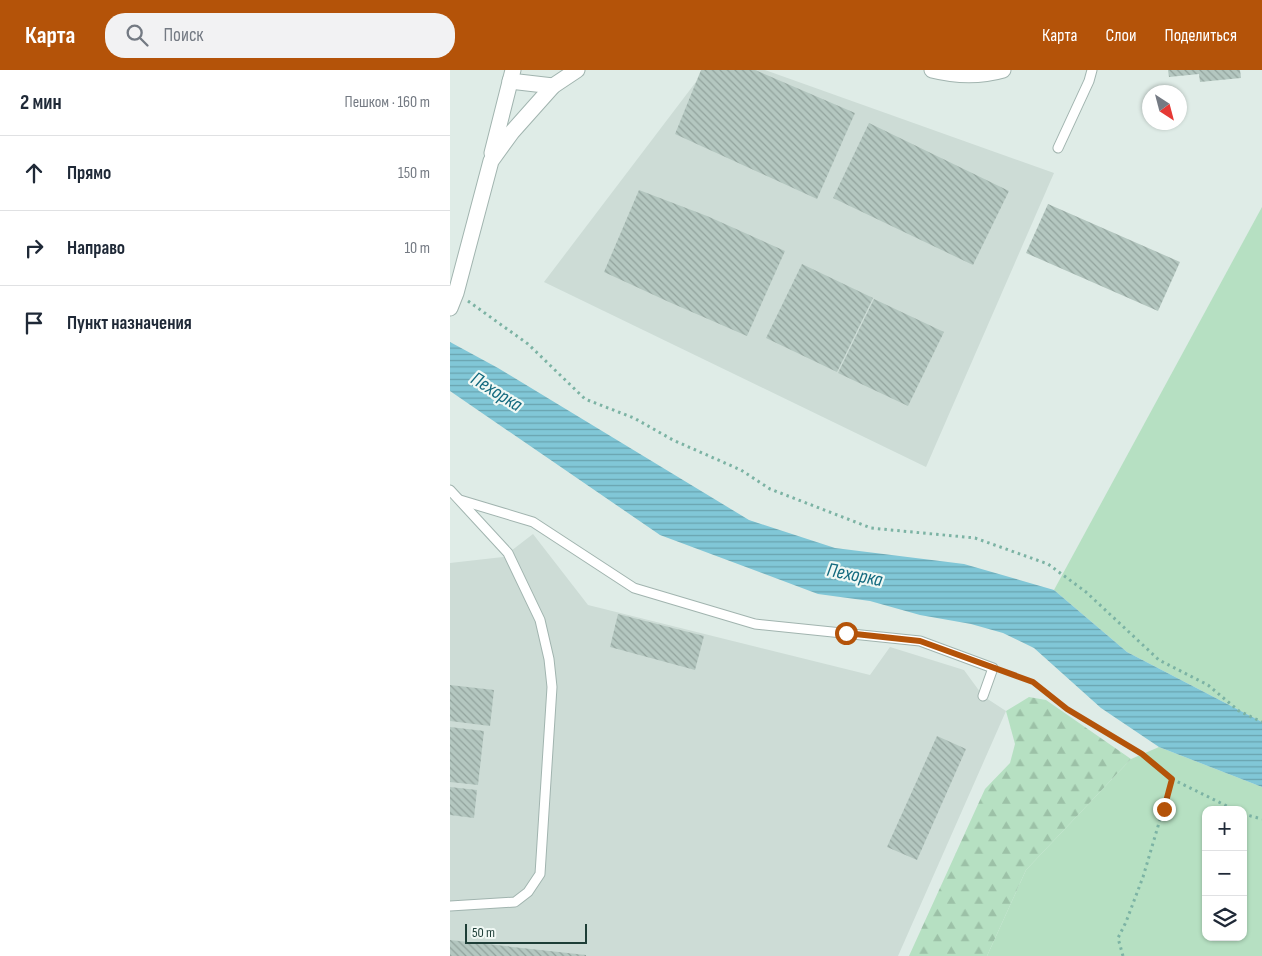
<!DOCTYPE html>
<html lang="ru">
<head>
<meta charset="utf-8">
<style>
	body { margin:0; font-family:"Sofia Sans Condensed",sans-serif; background:#f2f2f3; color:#1f2937 }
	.controls { position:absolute; right:15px; bottom:15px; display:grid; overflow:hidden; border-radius:10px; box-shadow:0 1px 4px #0004 }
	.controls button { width:45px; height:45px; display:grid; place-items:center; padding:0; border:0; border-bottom:1px solid #e0e1e3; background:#fff; color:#1f2937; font:25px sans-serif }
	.compass { position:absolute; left:692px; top:15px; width:45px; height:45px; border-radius:50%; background:#fff; box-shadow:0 1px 4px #0004; rotate:144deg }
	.scale { position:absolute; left:15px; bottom:12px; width:122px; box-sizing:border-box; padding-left:5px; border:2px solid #1e3e37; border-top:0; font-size:14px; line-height:18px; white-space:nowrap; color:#1e3e37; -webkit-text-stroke:4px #f0f8f4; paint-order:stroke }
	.stop { position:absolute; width:15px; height:15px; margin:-11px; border:4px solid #b45309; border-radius:50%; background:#fff }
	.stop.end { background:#b45309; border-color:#fff; box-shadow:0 1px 5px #0008 }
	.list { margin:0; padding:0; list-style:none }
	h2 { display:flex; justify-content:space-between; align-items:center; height:65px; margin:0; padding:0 20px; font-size:21px }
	h2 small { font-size:16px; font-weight:400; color:#747a83 }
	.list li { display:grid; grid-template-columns:32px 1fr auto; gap:15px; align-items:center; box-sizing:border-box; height:75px; padding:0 20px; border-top:1px solid #e0e1e3 }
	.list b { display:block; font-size:19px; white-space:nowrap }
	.list em { font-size:16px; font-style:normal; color:#747a83 }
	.icon { flex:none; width:28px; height:28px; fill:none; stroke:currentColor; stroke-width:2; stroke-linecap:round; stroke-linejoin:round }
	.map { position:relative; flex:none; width:812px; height:886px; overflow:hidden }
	header { display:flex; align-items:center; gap:30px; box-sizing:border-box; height:70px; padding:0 25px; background:#b45309; color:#fff }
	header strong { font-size:24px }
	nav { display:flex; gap:28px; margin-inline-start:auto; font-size:18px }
	.search { width:350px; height:45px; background:#f2f2f3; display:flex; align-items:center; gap:12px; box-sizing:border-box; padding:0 18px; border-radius:20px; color:#747a83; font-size:19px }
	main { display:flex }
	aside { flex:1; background:#fff }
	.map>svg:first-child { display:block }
</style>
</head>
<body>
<header>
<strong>Карта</strong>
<div class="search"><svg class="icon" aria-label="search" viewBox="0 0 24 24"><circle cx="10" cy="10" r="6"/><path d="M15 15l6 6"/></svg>Поиск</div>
<nav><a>Карта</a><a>Слои</a><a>Поделиться</a></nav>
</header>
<main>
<aside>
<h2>2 мин<small>Пешком · 160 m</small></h2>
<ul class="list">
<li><svg class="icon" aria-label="ahead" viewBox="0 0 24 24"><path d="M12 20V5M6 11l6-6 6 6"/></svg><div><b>Прямо</b></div><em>150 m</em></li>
<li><svg class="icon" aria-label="right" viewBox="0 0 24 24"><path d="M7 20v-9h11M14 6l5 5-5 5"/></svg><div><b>Направо</b></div><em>10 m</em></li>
<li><svg class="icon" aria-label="arrive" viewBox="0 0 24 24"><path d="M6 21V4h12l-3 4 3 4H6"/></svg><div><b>Пункт назначения</b></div></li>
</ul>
</aside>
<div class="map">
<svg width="812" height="886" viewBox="0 0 812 886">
	<defs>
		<pattern id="forest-firs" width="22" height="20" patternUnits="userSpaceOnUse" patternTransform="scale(1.25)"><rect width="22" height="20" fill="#b6e0c2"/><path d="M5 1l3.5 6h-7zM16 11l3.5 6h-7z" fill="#9cc1a7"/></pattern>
		<pattern id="water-rules" width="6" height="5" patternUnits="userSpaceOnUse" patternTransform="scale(1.25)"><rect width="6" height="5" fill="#81c7d7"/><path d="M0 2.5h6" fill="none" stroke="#69a3af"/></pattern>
		<pattern id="building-back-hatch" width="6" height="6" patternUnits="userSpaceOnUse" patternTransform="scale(1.25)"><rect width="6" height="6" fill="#b4c7c0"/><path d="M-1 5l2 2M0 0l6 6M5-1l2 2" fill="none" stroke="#92a39d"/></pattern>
	</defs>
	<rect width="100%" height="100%" fill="#dfece7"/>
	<g fill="#cddcd6">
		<path d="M255,0H315L604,103L476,397L94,212Z"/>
		<path d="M83,464L138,535L420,605L440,577L514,600L533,626L556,641L448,886H0V493L53,487Z"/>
	</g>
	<g fill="#b6e0c2" fill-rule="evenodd">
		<path d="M812,137V652L677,582L604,520Z"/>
		<path d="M709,677L812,717V886H537L576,800L681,689ZM756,740H793V867H756Z"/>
	</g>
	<path fill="url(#forest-firs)" d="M579,627L596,630L681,689L576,800L537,886H459L535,719L560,693L565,674L556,641Z"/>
	<path fill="url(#water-rules)" d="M0,272L48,298L299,450L385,478L514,494L604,520L677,582L812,652V717L709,677L651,638L584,578L553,563L521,554L470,545L420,531L368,524L210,465L0,321Z"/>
	<g fill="url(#building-back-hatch)">
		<path d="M251,0H305L405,43L367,129L225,64Z"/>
		<path d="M718,0H790L791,8L750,12L749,4L719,7Z"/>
		<path d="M419,53L559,121L523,195L383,128Z"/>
		<path d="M189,120L257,146L335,181L297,266L219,232L154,202Z"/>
		<path d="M598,134L730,192L708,241L576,183Z"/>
		<path d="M352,194L423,228L387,302L316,268Z"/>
		<path d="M424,229L494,262L458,336L388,303Z"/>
		<path d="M168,544L254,566L245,600L160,577Z"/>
		<path d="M0,615L44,620L40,656L0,651Z"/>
		<path d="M0,657L34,661L28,715L0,712Z"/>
		<path d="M487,666L516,679L467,790L437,777Z"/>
		<path d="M0,717L27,720L24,748L0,745Z"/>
		<path d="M0,870L136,885V886H0Z"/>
	</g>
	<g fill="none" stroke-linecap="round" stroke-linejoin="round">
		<defs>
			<g id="service">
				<path d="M608,78L639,11L642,0"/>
				<path d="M0,420L58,483L90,550L99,589L102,617L90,804L78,822L65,832L0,836"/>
				<path d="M10,430L83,452L184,518L305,554L470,571L543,598L533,626"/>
			</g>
			<g id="minor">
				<path d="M482,0C506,6 529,7 553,0"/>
				<path d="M60,11L103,16"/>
				<path d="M42,83L63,0"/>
				<path d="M0,238L6,223L41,91L62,62L103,16L127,0"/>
			</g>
		</defs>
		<use href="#service" stroke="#a1b4af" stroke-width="11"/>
		<use href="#minor" stroke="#a1b4af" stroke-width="17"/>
		<g stroke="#7cb3a4" stroke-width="3" stroke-dasharray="2.5 4" stroke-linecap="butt">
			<path d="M18,231L78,274L135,329L184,348L223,370L291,400L320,419L421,458L525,468L598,494L636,522L709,590L758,615L789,641L812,652"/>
			<path d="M553,601L583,613L617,639L692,684L722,709L785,740"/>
			<path d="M793,744L812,749"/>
			<path d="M673,886L668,868L676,852L693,807L722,709"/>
		</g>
		<use href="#service" stroke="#fff" stroke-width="9"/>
		<use href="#minor" stroke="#fff" stroke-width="15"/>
	</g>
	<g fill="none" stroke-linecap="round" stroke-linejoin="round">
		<path stroke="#b45309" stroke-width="6" d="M396,563L470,571L583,612L617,639L692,684L722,709L714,739"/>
	</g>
	<g text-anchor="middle" stroke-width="4.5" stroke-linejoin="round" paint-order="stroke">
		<g font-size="20" font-style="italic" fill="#136a7f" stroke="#f0f8f4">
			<text transform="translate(47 321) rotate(32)" y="7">Пехорка</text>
			<text transform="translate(405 504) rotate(11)" y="7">Пехорка</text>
		</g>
	</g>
</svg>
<div class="controls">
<button>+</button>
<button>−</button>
<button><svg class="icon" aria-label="layers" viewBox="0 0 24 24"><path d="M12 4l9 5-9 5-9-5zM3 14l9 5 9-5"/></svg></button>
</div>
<svg class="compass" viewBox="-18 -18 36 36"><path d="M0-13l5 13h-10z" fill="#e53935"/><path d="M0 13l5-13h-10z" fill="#747a83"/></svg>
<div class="scale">50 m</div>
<div class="stop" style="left:396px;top:563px"></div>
<div class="stop end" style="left:714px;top:739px"></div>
</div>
</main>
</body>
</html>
